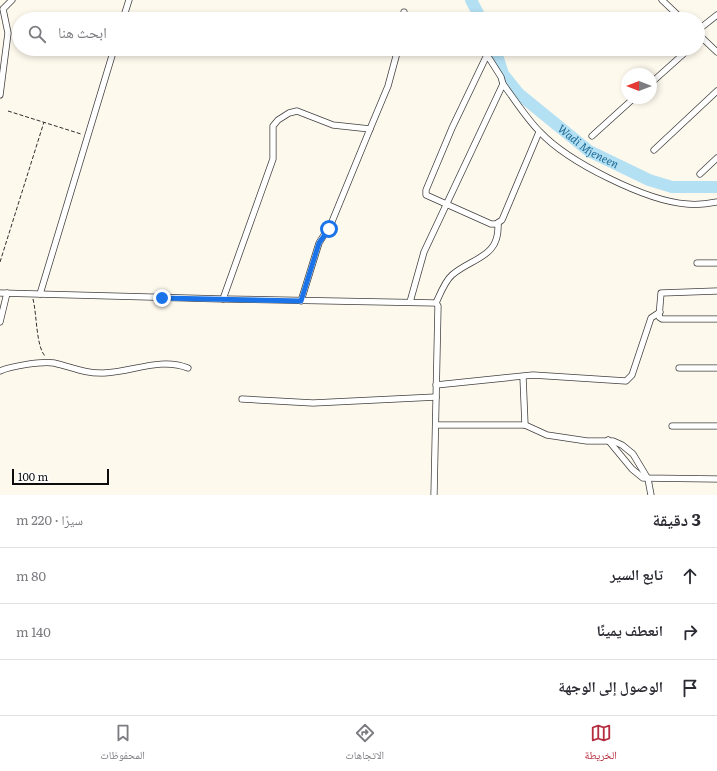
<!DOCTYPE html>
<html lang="ar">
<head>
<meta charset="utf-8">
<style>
	body { margin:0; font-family:Literata,"Noto Naskh Arabic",serif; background:#f7f7f7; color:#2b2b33; direction:rtl }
	.compass { position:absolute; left:621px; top:68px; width:36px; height:36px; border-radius:50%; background:#fff; box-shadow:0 2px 6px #0003; rotate:270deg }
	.scale { position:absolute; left:12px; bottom:10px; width:97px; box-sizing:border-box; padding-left:4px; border:2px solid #0d0d0d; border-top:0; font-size:11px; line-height:14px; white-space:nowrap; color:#0d0d0d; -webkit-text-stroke:3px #fff; paint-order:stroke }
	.stop { position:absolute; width:12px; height:12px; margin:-9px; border:3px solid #1a73e8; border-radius:50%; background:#fff }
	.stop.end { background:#1a73e8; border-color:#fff; box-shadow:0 1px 4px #0008 }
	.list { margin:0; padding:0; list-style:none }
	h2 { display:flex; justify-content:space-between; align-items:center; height:52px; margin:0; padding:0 16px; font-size:17px }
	h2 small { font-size:13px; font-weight:400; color:#7c7c81 }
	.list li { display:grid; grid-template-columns:26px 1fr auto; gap:12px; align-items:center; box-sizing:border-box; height:56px; padding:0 16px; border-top:1px solid #e1e1e2 }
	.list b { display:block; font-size:15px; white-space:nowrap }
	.list em { font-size:13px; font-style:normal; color:#7c7c81 }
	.icon { flex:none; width:22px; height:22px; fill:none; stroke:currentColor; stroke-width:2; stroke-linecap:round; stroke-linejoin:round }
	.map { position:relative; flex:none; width:717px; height:495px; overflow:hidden; direction:ltr }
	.search { position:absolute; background:#fff; box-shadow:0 2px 6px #0003; left:12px; right:12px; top:12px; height:44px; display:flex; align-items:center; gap:10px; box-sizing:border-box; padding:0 14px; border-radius:22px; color:#7c7c81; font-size:15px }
	.sheet { height:220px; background:#fff }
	nav { display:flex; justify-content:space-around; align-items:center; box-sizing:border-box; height:56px; border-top:1px solid #e1e1e2; background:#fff; font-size:11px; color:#7c7c81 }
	nav a { display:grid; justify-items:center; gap:2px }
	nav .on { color:#b52c3e }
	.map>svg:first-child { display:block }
</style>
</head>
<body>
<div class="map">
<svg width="717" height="495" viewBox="0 0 717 495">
	<rect width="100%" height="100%" fill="#fef9ed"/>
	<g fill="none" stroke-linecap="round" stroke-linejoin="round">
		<g stroke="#b4e0f3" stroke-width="12">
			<path d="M471,0L481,19"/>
			<path id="s1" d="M495,49L503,74L519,94L589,151L649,180L672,187H717"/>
		</g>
		<defs>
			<g id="minor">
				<path d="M662,0L682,19"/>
				<path d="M404,12V19"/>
				<path d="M123,19L129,0"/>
				<path d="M698,30L717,15"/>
				<path d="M698,34L717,52"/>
				<path d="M651,83L689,49"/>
				<path d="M503,84L501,77L489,58L486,57L452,128L426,190V195L491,224H496L502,220L539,132"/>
				<path d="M0,95L8,33L3,9L12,0"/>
				<path d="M592,136L634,98"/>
				<path d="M654,150L717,91"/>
				<path d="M700,174L717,158"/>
				<path d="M697,263H717"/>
				<path d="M717,291L661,293L659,317L662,319H717"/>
				<path d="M0,293L223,299L436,303L438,306L434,495"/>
				<path d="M40,294L114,49"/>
				<path d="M223,299L273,159V126L278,120L289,113L297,111L333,125L370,129"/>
				<path d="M301,301L319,243L331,224L370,129L388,86L398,49"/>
				<path d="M410,302L424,252L503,84C515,100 526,118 540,132C568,162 646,201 687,204C697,205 707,204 717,202"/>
				<path d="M436,303C440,294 445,281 452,275C473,257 500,258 498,223"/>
				<path d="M0,322L7,293"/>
				<path d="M679,368H717"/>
				<path d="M0,371C11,366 42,361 54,363C71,367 86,374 104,373C133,372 160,357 188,368"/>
				<path d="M523,377L525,425"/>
				<path d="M436,385L533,375L626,381L632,375L651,318L660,312"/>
				<path d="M242,399L313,403L436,397"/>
				<path d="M436,425H525L547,435L587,441H613L622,445L633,454L648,479L651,495"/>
				<path d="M672,426H717"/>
				<path d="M608,440L632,469L643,478L717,479"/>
			</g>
		</defs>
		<use href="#minor" stroke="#404040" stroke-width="7"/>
		<g stroke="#2f2f2f" stroke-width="1" stroke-dasharray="4 2" stroke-linecap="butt">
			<path d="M8,111L81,134"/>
			<path d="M0,262L44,122"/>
			<path d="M33,299C37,315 36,346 45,356"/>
		</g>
		<use href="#minor" stroke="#fff" stroke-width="5.5"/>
	</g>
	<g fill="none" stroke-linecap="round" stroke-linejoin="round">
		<path stroke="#1a73e8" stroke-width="5" d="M162,298L301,301L319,243L329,229"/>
	</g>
	<g text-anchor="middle" stroke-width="4" stroke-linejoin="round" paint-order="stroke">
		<g font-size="11" font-style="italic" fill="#1d6b97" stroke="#fff">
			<text dy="4" stroke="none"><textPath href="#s1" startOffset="139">Wadi Mjeneen</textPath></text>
		</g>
	</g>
</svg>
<svg class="compass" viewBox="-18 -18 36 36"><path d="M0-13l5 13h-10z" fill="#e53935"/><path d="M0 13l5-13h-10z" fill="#7c7c81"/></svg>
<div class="scale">100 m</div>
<div class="stop" style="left:329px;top:229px"></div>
<div class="stop end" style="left:162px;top:298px"></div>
<div class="search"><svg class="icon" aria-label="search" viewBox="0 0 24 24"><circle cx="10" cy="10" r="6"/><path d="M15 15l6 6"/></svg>ابحث هنا</div>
</div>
<section class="sheet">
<h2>3 دقيقة<small>سيرًا · 220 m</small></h2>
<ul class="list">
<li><svg class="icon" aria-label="ahead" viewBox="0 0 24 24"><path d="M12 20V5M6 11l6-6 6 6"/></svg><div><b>تابع السير</b></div><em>80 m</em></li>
<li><svg class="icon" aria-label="right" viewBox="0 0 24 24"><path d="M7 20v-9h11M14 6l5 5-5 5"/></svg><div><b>انعطف يمينًا</b></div><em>140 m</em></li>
<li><svg class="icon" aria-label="arrive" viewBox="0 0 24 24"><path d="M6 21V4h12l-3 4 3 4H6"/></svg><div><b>الوصول إلى الوجهة</b></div></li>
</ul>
</section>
<nav>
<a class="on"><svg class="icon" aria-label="map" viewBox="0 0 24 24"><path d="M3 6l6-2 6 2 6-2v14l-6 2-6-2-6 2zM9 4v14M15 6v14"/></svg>الخريطة</a>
<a><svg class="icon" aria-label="directions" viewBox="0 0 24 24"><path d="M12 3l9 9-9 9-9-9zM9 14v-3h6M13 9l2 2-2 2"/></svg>الاتجاهات</a>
<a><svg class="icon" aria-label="saved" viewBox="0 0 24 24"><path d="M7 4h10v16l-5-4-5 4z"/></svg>المحفوظات</a>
</nav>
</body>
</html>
